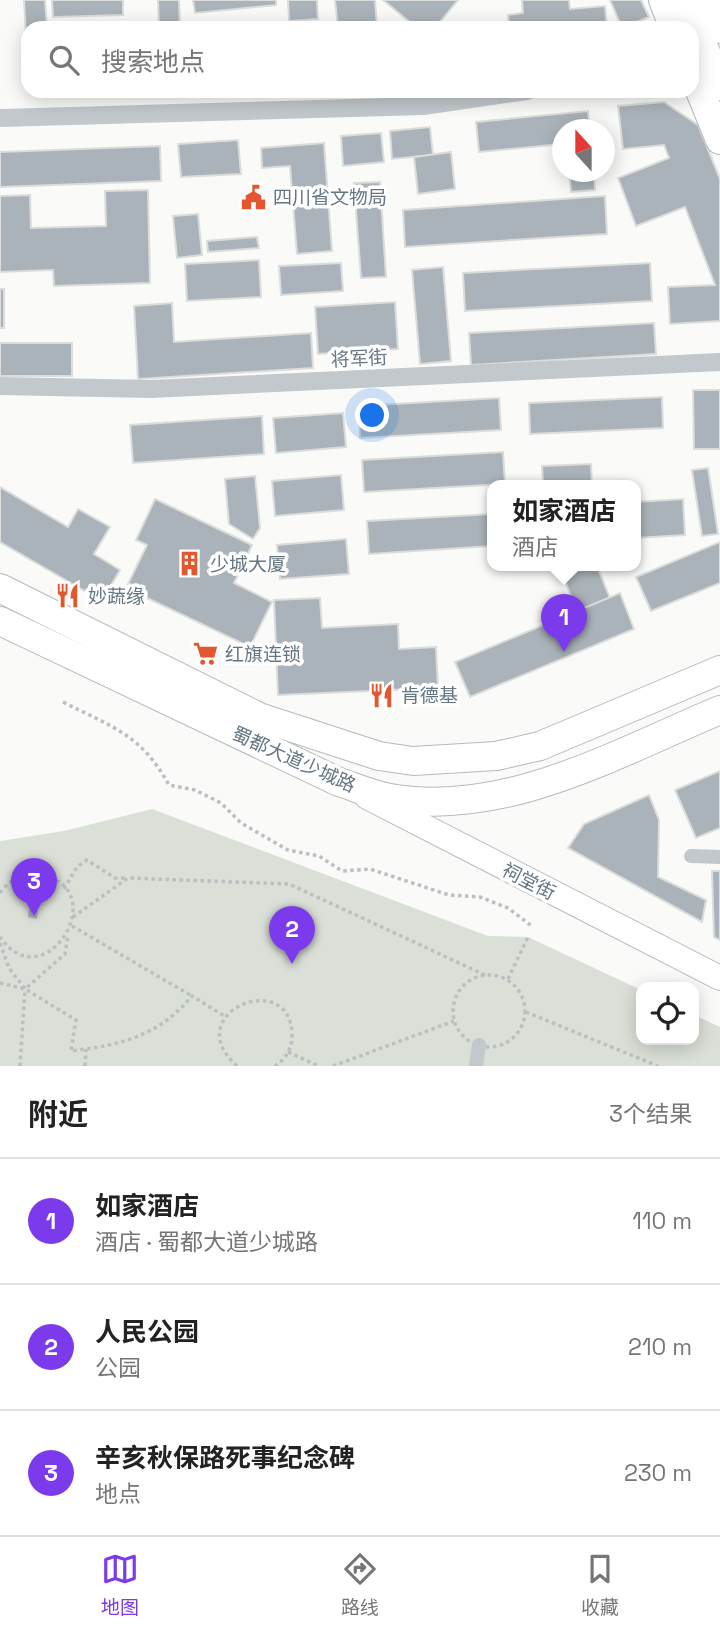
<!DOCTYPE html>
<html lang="zh">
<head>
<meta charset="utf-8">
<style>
	body { margin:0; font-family:"Space Grotesk","Noto Sans SC",sans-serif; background:#f2f2f2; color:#222 }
	.controls { position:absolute; right:21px; bottom:21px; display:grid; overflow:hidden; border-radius:14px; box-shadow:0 4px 18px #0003 }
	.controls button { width:63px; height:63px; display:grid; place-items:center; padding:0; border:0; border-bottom:2px solid #e0e0e0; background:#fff; color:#222; font:35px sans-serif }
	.compass { position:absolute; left:552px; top:119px; width:63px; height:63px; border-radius:50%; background:#fff; box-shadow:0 4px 18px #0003; rotate:339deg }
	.you { position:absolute; left:373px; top:416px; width:24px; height:24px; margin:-18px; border:5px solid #fff; border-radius:50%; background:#1a73e8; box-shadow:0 0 0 10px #1a73e833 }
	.badge { display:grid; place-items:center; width:46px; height:46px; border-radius:50%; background:#7c3aed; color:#fff; font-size:23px; font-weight:700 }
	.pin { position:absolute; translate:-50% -58px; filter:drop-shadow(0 2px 4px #0008) }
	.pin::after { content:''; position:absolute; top:37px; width:24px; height:21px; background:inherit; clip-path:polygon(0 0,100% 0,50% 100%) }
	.popup { position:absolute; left:487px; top:480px; width:154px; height:91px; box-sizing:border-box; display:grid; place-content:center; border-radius:14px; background:#fff; filter:drop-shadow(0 2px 5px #0005); font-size:23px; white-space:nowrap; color:#767676 }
	.popup b { font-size:26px; color:#222 }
	.popup::after { content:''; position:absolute; left:50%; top:100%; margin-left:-14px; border:14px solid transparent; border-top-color:#fff }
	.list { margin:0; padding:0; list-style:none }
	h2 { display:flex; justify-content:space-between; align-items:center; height:91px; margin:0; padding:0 28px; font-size:30px }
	h2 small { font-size:23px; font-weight:400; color:#767676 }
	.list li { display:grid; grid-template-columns:46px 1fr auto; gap:21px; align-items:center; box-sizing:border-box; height:126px; padding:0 28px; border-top:2px solid #e0e0e0 }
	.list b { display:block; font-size:26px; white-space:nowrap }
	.list p { margin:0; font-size:23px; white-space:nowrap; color:#767676 }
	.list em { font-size:23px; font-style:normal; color:#767676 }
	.icon { flex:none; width:38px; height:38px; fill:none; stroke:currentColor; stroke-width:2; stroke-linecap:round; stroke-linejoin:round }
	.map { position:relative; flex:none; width:720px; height:1066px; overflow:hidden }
	.search { position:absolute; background:#fff; box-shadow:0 4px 18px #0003; left:21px; right:21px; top:21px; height:77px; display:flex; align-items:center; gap:18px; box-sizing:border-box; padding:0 24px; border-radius:21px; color:#767676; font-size:26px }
	.sheet { height:469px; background:#fff }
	nav { display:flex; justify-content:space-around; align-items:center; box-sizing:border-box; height:98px; border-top:2px solid #e0e0e0; background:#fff; font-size:19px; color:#767676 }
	nav a { display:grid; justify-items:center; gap:4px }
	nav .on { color:#7c3aed }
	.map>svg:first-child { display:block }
</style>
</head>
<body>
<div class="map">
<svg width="720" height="1066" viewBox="0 0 720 1066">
	<rect width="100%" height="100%" fill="#fafaf8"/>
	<path fill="#dadfd7" d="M152,809L488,936L528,937L641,990V1040H694V1015L720,1027V1066H0V841L64,831Z"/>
	<g fill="#aab3b9" stroke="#dcdcda" stroke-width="2">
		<path d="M24,0H45L47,28H28L27,57Z"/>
		<path d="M52,0H123V15L53,17Z"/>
		<path d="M158,0H179L180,28H159Z"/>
		<path d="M193,0H276V5L195,13Z"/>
		<path d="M288,0H317L318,19L289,21Z"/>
		<path d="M335,0H375L377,27L338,28Z"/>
		<path d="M383,0H458L435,28H417Z"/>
		<path d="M522,0H569L570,9L605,6L607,28H509L508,15L523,13Z"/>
		<path d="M610,0H641L649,17L622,28Z"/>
		<path d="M197,91H275V92L197,95Z"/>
		<path d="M664,102L698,125L720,179V321L670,324L668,287L715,285L685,207L636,226L618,178L669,158L664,145L623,149L618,106Z"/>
		<path d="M588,111L590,130H562V144L479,152L476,122Z"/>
		<path d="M430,127L433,155L392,159L390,131Z"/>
		<path d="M381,133L384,162L343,166L341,136Z"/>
		<path d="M238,140L241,174L181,177L178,144Z"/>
		<path d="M324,143L332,251L297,254L290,166L262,168L261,148Z"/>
		<path d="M160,146L161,181L0,187V152Z"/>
		<path d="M451,152L455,189L418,194L414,157Z"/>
		<path d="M569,172H594L595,190L571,192Z"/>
		<path d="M380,182L386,277L361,278L354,183Z"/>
		<path d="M148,190L150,283L54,286L53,270L0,272V196L30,195L31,228L106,226L105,191Z"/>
		<path d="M605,196L607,234L405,247L403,210Z"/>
		<path d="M198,214L202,255L177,258L173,216Z"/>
		<path d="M257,237L259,248L208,252L207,241Z"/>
		<path d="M259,260L261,297L187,301L185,264Z"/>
		<path d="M341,263L343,291L281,295L279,266Z"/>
		<path d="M650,263L652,301L465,311L463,273Z"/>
		<path d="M443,267L451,361L420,364L412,270Z"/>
		<rect x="0" y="289" width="4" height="39"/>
		<path d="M395,302L398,349L318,354L315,307Z"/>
		<path d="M172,303L174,342L311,333L313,368L138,379L134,306Z"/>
		<path d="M654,323L656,354L471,365L469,333Z"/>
		<rect x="0" y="343" width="72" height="33"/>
		<path d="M693,390H720V449H694Z"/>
		<path d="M662,397L663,428L530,434L529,403Z"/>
		<path d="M499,398L501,430L360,438L358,406Z"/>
		<path d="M343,413L346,447L276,453L273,418Z"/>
		<path d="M262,416L264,454L133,463L130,425Z"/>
		<path d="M503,452L505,484L364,492L362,460Z"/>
		<path d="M591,464L592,486H543L542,466Z"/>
		<path d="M708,468L718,534L702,536L692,470Z"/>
		<path d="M341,475L344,510L275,516L272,481Z"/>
		<path d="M255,476L260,528L253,539L229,524L225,479Z"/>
		<path d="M0,487L68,527L78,509L110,527L94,554L120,570L102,601L0,542Z"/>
		<path d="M155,499L252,545L234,583L272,602L250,647L126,588L147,545L136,540Z"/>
		<path d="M683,499L685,535L636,538V502Z"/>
		<path d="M492,514V546L369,554L367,521Z"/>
		<path d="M346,539L349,574L280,579L277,545Z"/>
		<path d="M720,542V583L651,611L636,577Z"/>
		<path d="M559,566H597L610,598L577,611Z"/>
		<path d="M620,593L634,629L470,697L455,662Z"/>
		<path d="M320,598L322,628L398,624L399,649L436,647L438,688L278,695L274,600Z"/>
		<path d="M720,771V828L696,838L675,790Z"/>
		<path d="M649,795L659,820L658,877L706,900L702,922L568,848L584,824Z"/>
		<path d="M712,871H720V940L714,937Z"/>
		<path d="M28,908L39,909L38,920L27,918Z"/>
	</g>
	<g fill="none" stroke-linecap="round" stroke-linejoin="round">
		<defs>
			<path id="secondary" d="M367,797L720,978"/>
			<g id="primary">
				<path d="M663,0L674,28"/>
				<path d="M684,0L720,86"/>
				<path d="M708,0L720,29"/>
				<path d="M692,71L720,140"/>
				<path d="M0,588L259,717L379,756L413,761L496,756L540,746L720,670"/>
				<path d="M0,621L339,782C355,787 372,795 390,798C505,818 617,753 720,710"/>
			</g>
		</defs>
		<use href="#secondary" stroke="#b3babf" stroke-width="26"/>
		<use href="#primary" stroke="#b5babe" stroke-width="30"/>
		<g stroke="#bbbfc2" stroke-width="3.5" stroke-dasharray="3.5 3.5" stroke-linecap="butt">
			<path d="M63,702C112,727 141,734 169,785L195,790L221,803L241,823L288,850L319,856L342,871L370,869L449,895L480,897L508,908L533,927"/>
			<path d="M64,889L77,867L87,860L115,878H126"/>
			<path d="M0,893C9,880 22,874 38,875C116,884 46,1003 0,937"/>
			<path d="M73,917L128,878L289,884L485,975"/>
			<path d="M72,926L192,996"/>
			<path d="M0,943L9,968L25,989L65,954L68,936"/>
			<circle cx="489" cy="1011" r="36"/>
			<path d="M508,979L528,937"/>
			<path d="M0,983L25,989L76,1020L71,1051C121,1045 159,1036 192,996L226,1017"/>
			<path d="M526,1012L658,1066"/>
			<path d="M288,1052L318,1066"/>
			<path d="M20,1066L25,989"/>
			<path d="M85,1066L86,1049"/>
			<path d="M237,1066C177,1013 290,967 292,1034C293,1047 286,1059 275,1066"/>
			<path d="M333,1066L454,1021"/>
		</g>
		<g stroke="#c3c8cc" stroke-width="14">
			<path d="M691,856L720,857"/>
			<path d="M476,1066L479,1045"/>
		</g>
		<g stroke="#c3c8cc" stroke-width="18">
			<path d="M0,118L423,106L527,91"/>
			<path d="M0,386L151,389L720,362"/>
		</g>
		<use href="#secondary" stroke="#fff" stroke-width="24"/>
		<use href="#primary" stroke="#fff" stroke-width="28"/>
	</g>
	<defs>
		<symbol id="civic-bare" viewBox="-9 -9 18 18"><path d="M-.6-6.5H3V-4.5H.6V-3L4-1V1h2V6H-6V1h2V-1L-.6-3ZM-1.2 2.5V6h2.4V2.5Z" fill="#e4572e" stroke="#fff" stroke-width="2.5" paint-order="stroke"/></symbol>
		<symbol id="building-bare" viewBox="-9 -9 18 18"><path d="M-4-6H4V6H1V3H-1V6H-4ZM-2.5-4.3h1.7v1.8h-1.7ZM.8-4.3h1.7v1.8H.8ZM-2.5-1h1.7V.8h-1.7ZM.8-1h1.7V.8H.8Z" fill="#e4572e" stroke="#fff" stroke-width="2.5" paint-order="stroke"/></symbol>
		<symbol id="restaurant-bare" viewBox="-9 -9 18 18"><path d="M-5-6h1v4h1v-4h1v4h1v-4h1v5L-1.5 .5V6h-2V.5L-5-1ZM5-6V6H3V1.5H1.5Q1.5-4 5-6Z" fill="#e4572e" stroke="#fff" stroke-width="2.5" paint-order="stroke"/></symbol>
		<symbol id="supermarket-bare" viewBox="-9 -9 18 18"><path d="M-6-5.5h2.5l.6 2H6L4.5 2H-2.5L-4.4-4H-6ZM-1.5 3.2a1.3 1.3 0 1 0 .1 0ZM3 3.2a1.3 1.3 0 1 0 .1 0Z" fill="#e4572e" stroke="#fff" stroke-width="2.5" paint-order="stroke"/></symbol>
	</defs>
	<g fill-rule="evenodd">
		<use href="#civic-bare" x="236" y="180" width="35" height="35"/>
		<use href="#building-bare" x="172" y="546" width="35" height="35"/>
		<use href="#restaurant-bare" x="50" y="578" width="35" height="35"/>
		<use href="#supermarket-bare" x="188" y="636" width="35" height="35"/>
		<use href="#restaurant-bare" x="364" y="678" width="35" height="35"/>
	</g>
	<g text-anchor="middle" stroke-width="7" stroke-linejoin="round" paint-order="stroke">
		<g font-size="19" fill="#657683" stroke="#fff" text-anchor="start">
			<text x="273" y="204">四川省文物局</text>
			<text x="210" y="571">少城大厦</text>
			<text x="88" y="603">妙蔬缘</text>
			<text x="225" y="661">红旗连锁</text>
			<text x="401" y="702">肯德基</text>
		</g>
		<g font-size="19" fill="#657683" stroke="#fff">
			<text transform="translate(359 358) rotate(-3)" y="7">将军街</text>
			<text transform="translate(294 759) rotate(24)" y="7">蜀都大道少城路</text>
			<text transform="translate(529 881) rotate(27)" y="7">祠堂街</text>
		</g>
	</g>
</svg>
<div class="controls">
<button><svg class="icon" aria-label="locate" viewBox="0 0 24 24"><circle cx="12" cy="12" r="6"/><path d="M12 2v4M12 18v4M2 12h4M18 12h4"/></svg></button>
</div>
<svg class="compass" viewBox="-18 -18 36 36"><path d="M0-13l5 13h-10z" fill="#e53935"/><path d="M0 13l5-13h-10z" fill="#767676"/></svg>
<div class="you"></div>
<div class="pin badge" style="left:564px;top:652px">1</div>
<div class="popup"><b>如家酒店</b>酒店</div>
<div class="pin badge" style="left:292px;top:964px">2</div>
<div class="pin badge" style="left:34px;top:916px">3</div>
<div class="search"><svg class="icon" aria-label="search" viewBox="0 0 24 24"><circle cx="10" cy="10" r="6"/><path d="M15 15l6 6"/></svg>搜索地点</div>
</div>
<section class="sheet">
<h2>附近<small>3个结果</small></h2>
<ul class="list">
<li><span class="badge">1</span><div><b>如家酒店</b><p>酒店 · 蜀都大道少城路</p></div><em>110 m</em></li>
<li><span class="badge">2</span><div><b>人民公园</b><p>公园</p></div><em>210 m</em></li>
<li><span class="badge">3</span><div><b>辛亥秋保路死事纪念碑</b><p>地点</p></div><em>230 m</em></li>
</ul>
</section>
<nav>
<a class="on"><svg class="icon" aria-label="map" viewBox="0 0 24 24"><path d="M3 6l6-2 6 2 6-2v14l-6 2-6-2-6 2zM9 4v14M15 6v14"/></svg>地图</a>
<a><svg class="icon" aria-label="directions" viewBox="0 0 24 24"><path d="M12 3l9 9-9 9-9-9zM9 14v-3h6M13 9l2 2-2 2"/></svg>路线</a>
<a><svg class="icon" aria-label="saved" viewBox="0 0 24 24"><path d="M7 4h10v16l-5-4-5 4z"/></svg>收藏</a>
</nav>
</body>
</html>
